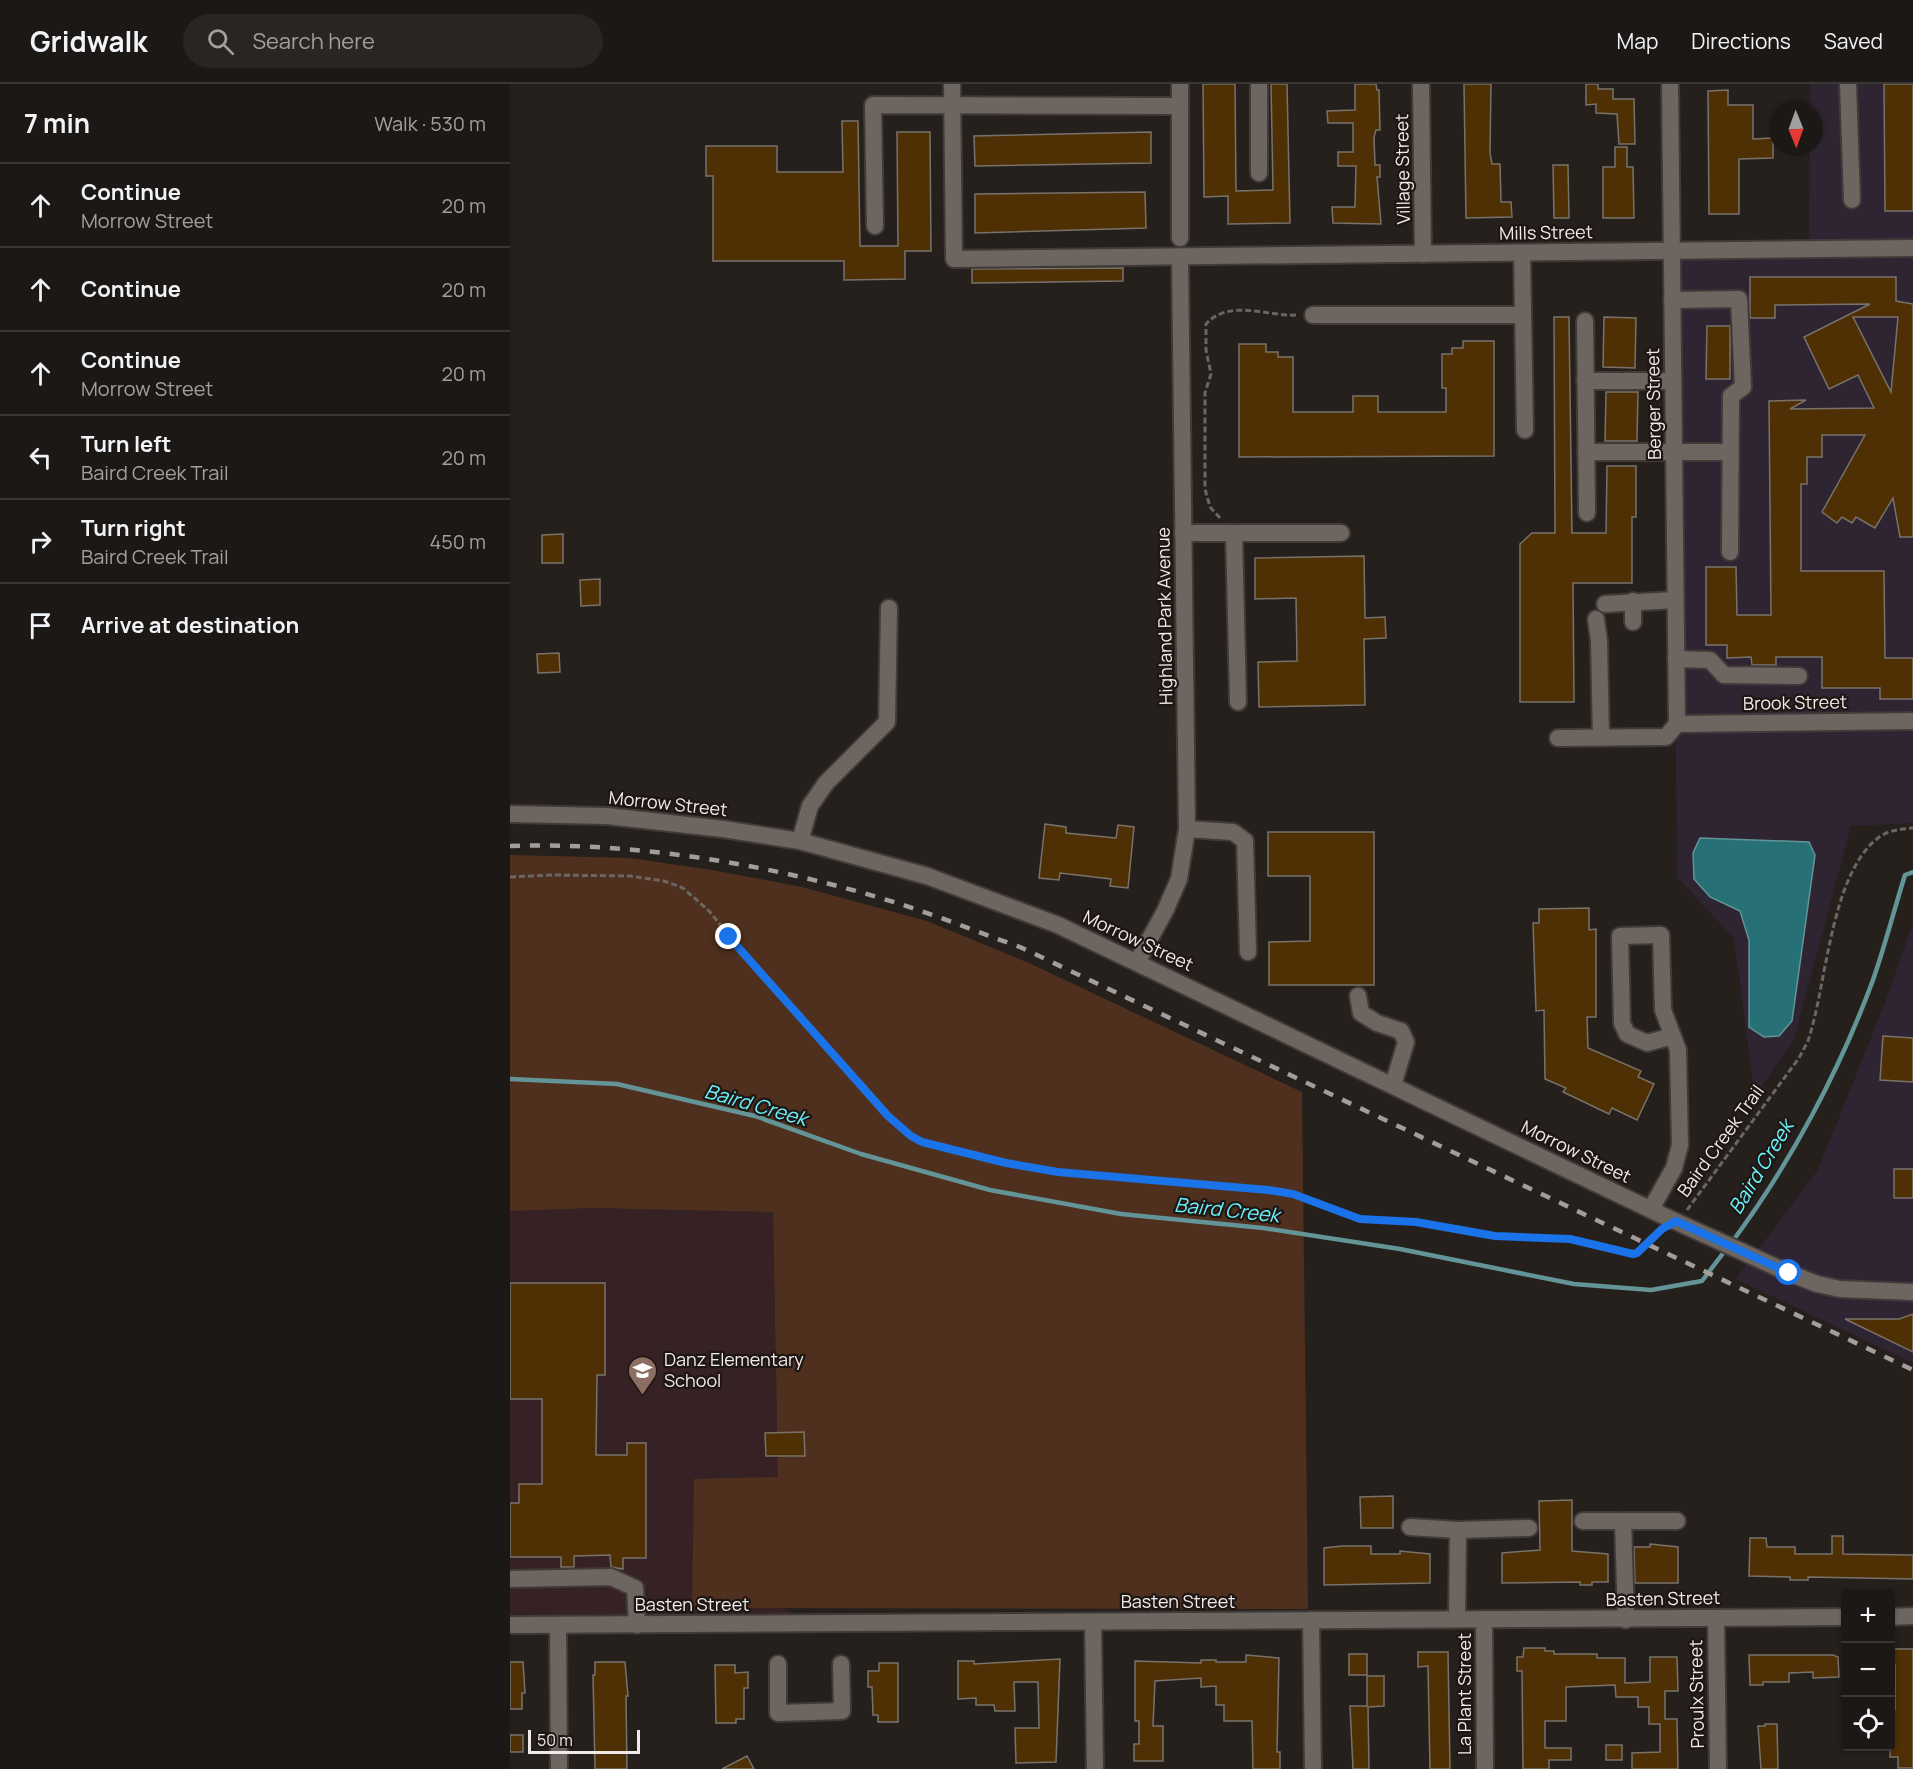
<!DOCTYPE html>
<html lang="en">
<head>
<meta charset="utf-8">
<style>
	body { margin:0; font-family:Manrope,sans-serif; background:#292522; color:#f1f3f6 }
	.controls { position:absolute; right:18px; bottom:18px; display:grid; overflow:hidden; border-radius:6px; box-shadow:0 2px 4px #0004 }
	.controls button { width:54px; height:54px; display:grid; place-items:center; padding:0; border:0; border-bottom:2px solid #3a3734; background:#1c1815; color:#f1f3f6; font:30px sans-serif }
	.compass { position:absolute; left:1259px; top:18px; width:54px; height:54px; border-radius:50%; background:#1c1815; box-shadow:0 2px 4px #0004; rotate:179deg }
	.scale { position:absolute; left:18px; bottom:15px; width:112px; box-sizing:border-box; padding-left:6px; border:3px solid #f0ebe9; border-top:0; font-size:16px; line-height:21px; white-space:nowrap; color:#f0ebe9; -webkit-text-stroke:4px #1d1613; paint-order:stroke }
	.stop { position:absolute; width:18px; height:18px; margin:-14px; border:4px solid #1a73e8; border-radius:50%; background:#fff }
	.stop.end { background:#1a73e8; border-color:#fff; box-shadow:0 2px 6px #0008 }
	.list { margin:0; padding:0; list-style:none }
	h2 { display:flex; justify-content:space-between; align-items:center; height:78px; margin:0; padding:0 24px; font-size:26px }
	h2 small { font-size:20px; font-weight:400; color:#a0a0a0 }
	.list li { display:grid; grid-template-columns:39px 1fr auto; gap:18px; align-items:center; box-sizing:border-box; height:84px; padding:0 24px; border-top:2px solid #3a3734 }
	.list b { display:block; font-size:22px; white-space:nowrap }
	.list p { margin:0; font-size:20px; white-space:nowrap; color:#a0a0a0 }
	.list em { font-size:20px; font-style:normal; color:#a0a0a0 }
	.icon { flex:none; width:33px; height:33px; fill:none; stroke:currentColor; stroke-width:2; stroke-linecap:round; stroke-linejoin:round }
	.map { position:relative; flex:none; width:1403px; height:1685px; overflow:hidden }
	header { display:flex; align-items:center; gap:36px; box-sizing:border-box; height:84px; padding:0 30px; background:#1c1815; border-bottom:2px solid #3a3734 }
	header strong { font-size:28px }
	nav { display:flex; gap:33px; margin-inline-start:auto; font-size:21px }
	.search { width:420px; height:54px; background:#292522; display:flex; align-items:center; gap:15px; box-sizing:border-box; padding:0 21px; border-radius:33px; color:#a0a0a0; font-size:22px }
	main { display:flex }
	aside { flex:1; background:#1c1815 }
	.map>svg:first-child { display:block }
</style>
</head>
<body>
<header>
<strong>Gridwalk</strong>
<div class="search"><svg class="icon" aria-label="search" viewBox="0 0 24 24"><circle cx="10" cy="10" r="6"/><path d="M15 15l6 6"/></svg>Search here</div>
<nav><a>Map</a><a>Directions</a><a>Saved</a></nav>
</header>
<main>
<aside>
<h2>7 min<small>Walk · 530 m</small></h2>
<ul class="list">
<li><svg class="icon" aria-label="ahead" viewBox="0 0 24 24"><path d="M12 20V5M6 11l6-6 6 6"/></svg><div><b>Continue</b><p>Morrow Street</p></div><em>20 m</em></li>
<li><svg class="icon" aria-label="ahead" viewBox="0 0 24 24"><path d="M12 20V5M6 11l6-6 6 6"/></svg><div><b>Continue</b></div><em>20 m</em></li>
<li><svg class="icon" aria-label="ahead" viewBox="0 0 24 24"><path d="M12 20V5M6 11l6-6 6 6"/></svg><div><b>Continue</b><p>Morrow Street</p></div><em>20 m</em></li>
<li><svg class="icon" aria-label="left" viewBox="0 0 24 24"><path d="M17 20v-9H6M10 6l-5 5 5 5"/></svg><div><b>Turn left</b><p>Baird Creek Trail</p></div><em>20 m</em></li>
<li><svg class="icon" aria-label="right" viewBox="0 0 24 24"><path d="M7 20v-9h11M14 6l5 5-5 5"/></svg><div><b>Turn right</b><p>Baird Creek Trail</p></div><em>450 m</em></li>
<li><svg class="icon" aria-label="arrive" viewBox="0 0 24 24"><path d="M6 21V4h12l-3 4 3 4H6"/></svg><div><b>Arrive at destination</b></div></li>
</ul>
</aside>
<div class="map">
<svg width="1403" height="1685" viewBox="0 0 1403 1685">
	<rect width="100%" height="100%" fill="#26201c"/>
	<g fill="#2f2432">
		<path d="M1300,0H1403V739L1341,742L1284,955L1245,1012L1224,854L1167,793L1162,167L1299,166L1300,63H1304V27H1300Z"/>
		<path d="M1403,840V1279L1226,1195L1308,1086L1375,919Z"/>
	</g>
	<path fill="#362224" d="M83,1124L263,1127L268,1394L183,1524L269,1523L312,1540L0,1541V1127Z"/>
	<path fill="#4f301e" d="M0,771L120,774L202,786L292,803L417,837L519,879L792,1008L798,1525L182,1524L184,1395L268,1393L263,1128L83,1124L0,1127Z"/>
	<path fill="#277075" stroke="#639598" stroke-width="1.5" d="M1190,754L1299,758L1305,771L1282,937L1269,952L1254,953L1239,943V856L1230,827L1200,813L1184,795L1183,769Z"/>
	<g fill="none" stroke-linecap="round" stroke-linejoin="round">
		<g stroke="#639598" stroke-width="4.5">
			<path d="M0,995L107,1000L245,1032L351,1070L480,1106L611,1130L753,1144L890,1165L1064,1200L1141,1206L1192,1197L1217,1164"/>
			<path d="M1222,1158C1280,1080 1329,988 1363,896C1375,862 1384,826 1395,791L1403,788"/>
		</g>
	</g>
	<g fill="#4f3004" stroke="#78726b" stroke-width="1.5" fill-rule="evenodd">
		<path d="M693,0H725L726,107L763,106L761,0H777L780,139L718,140V112L694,113Z"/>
		<path d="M845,0H866L867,6H869L870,46H866L864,53L865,81H870V93H867L871,140L823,139L822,123H845L846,82H828V68H843V39H818L817,27L845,26Z"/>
		<path d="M954,0H981L980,69L982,80H990L991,118H1001L1002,133L956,134Z"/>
		<path d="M1076,0H1088V5H1103V15H1124L1125,60H1109L1107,30L1086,29V20L1076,21Z"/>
		<path d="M1374,0H1403V127H1375Z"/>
		<path d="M1218,6V21H1243V55L1263,54V74L1229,75V130H1199L1198,7Z"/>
		<path d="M332,37H348L350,162H388L387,48H420L421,167H395V195L334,196V177H203V92H196V62H267V88H333Z"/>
		<path d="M641,48V79L465,82L464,52Z"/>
		<path d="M1105,63H1117V83H1123L1124,134H1093V83H1105Z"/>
		<path d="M1043,81H1058L1059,134H1044Z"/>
		<path d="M635,108L636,144L465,149V110Z"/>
		<path d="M613,184V197L462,199V185Z"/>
		<path d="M1240,193H1386V217L1403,220V453H1390L1383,414L1365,444L1346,433L1342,439L1332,433L1327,439L1312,428L1355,351H1312V373H1297V400H1291V487H1374L1375,574H1403V615H1370V604H1312V573H1266V581H1242L1241,573L1217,574V561H1196V483H1226L1227,531H1261L1259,317L1296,316L1280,325L1364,324L1348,291L1319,305L1294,253L1360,220L1265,221V234H1240ZM1343,233H1388L1381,308Z"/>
		<path d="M1044,233H1059L1062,449H1096L1097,382H1126V433H1122V499H1063L1064,618H1010V460L1022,449H1045Z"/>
		<path d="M1094,233L1126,234L1125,284L1093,283Z"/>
		<path d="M1197,242H1220V295H1196Z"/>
		<path d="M953,257H984V372L729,373V260H756V268H768V273H783V328H843V312H868V328H936V304H932V270H942V264H953Z"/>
		<path d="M1096,308H1128L1127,357H1095Z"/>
		<path d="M53,450V479H32V451Z"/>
		<path d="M854,472L855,534L875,533L876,554L854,555L855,621L749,623L748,578L787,577L786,514L745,515V474Z"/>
		<path d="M90,495V521L71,522L70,496Z"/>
		<path d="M49,569L50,588L28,589L27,570Z"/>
		<path d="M535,740L556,743V749L606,754L608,741L624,743L618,804L600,802L601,795L550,789L549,796L529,794Z"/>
		<path d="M758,748H864V901H759V858L800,857V792H758Z"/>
		<path d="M1079,824V846L1086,845V933H1077L1078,964L1131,987L1128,993L1144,1000L1127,1036L1102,1024L1099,1030L1053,1008L1056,1004L1035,995L1034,926L1026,927L1023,839H1029V825Z"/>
		<path d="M1373,952L1403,954V998L1370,996Z"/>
		<rect x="1384" y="1085" width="19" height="29"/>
		<path d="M0,1199H95V1291H87L86,1371H117V1359H136V1474H113V1485L101,1483L100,1471L64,1472V1483H51V1473H0V1419H9V1400H32V1315H0Z"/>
		<path d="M1403,1230V1268L1335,1235H1389Z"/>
		<path d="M294,1348L295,1372H256L255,1349Z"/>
		<path d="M883,1412V1444H851L850,1413Z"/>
		<path d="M1062,1416V1467L1098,1470V1498H1082V1501H1070V1498L992,1499V1469L1030,1466L1029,1417Z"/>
		<path d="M1322,1452H1333V1470L1403,1471V1495L1298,1493V1496H1280V1493L1239,1492L1240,1454H1256L1257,1463H1285V1470H1322Z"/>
		<path d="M1140,1460L1168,1463V1499H1125L1124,1463H1140Z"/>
		<path d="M832,1462H861V1470H890V1467L920,1470V1499L814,1501V1464Z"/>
		<path d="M1014,1564H1035V1567H1044V1570H1087V1574H1115V1599L1140,1598V1573H1167L1168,1607H1155V1635H1167L1168,1685H1122V1669L1150,1668V1640H1139V1623H1128V1613H1106L1105,1601L1056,1603V1637H1035V1664H1061V1676H1039V1685H1013L1012,1587H1007V1573H1013Z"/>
		<path d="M1380,1565H1403V1684H1388V1673H1380V1626H1385V1581H1380Z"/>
		<path d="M908,1568H938L940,1685H920L918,1582L908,1583Z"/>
		<rect x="839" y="1570" width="18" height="21"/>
		<path d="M736,1571L769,1574L767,1668H770V1685H743L742,1637H714V1621H706V1602L691,1603V1594L645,1597L643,1642H653V1677H624V1660H629V1637H625V1577L691,1579V1576H706V1578H736Z"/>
		<path d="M1239,1571H1323L1328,1573L1329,1593L1303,1594V1588L1279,1589V1598H1253V1601H1240Z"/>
		<path d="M550,1575L546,1678L506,1679L505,1644H529L528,1598H504L505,1627H485L484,1621H466V1614L448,1615V1577H464V1580Z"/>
		<path d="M0,1578H13L15,1609H12V1625H0Z"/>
		<path d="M85,1578H115L118,1612H116L117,1685H85L83,1591H85Z"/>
		<path d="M369,1579H388V1638H368V1631H363L362,1603H358V1587H369Z"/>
		<path d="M205,1581H225V1589L238,1588V1604H234V1635H226V1639H206Z"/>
		<path d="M857,1592H874V1622L858,1623L859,1685H843L840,1622H857Z"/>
		<path d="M1255,1640H1267L1268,1685H1251L1248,1642H1255Z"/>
		<rect x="0" y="1651" width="13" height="17"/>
		<rect x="1096" y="1661" width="16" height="15"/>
		<path d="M237,1672L244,1685H212Z"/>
	</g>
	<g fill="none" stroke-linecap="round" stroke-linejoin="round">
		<defs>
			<g id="minor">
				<path d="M442,0L444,175L1403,164"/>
				<path d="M670,0V154"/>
				<path d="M749,0V89"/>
				<path d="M911,0L913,170"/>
				<path d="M1160,0L1167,640"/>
				<path d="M1338,0L1342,116"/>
				<path d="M365,142L363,21L670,22"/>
				<path d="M1012,169L1015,346"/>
				<path d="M1162,216L1229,215L1233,303L1221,312L1220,468"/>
				<path d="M803,231H1013"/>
				<path d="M1075,237L1077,429"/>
				<path d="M1075,297H1163"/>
				<path d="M1076,368H1220"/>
				<path d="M673,449H831"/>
				<path d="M724,449L728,618"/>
				<path d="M1123,517V538"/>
				<path d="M1095,520L1165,516"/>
				<path d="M1086,535L1089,557L1091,653"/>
				<path d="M1166,575L1200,576L1214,591L1289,592"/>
				<path d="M1167,640L1403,637"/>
				<path d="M1048,654L1156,653L1167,640"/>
				<path d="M0,730L97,732L213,745L290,757L417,792L548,841L1156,1133L1279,1189L1307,1200L1330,1205L1403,1208"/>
				<path d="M677,745L723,748L735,757L738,868"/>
				<path d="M290,757L300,722L316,699L377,638L379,524"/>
				<path d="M627,878L655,827L669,795L677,745L670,174"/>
				<path d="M848,912L851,929L867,939L891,947L896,958L883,1001"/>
				<path d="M1141,1125L1164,1084L1170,1061L1168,966L1153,926L1151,851L1110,852L1112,939L1117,950L1137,959L1163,952"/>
				<path d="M1073,1437H1113"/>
				<path d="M900,1443L948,1446"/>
				<path d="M0,1495L101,1493L125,1504L127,1541"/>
				<path d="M1380,1533L1403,1532"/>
				<path d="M1206,1534L1208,1685"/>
				<path d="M947,1535L948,1446L1019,1444"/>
				<path d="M974,1535L975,1685"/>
				<path d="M801,1536L803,1685"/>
				<path d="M1116,1536L1113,1437H1167"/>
				<path d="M583,1538L585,1685"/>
				<path d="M0,1541L1336,1533"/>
				<path d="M48,1541L49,1685"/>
				<path d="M268,1580V1629L332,1627L331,1580"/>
			</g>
		</defs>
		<use href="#minor" stroke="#403b39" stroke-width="20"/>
		<g stroke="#6c6663" stroke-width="3" stroke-dasharray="6 3" stroke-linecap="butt">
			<path d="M710,434L700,423L695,405V309L701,290L696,266V240C720,214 758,233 788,231"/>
			<path d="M0,793L42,791L120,792L154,797L173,804L199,827L270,913L378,1032L401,1052L412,1058L464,1072L548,1088L772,1108L850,1135L906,1138L985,1152L1060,1155L1123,1170L1127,1169L1150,1146"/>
			<path d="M1177,1126L1289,974L1298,957C1317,901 1320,791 1368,754C1378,746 1391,745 1403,744"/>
		</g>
		<use href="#minor" stroke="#6d6560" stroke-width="16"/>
		<path stroke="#a39e9b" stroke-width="4.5" stroke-dasharray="10 10" stroke-linecap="butt" d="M0,762C130,758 266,781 390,820C431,833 470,849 510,863L1403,1286"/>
	</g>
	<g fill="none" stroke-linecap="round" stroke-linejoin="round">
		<path stroke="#1a73e8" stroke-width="8" d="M219,853L378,1032L401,1052L412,1058L496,1079L548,1088L758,1106L783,1110L850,1135L906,1138L985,1152L1060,1155L1123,1170L1127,1169L1152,1145L1166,1137L1279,1189"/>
	</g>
	<defs>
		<symbol id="school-pin" viewBox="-11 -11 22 30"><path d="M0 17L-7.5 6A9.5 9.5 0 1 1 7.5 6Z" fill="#8d6e63" stroke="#1d1613"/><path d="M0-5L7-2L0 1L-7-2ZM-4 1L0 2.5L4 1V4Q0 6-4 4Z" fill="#fff"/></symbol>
	</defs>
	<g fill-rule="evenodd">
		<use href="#school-pin" x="116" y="1270" width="33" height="45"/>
	</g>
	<g text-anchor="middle" stroke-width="4.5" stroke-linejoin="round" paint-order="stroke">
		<g font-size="18" fill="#f0ebe9" stroke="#1d1613">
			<text transform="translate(893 85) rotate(-91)" y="6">Village Street</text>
			<text transform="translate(1036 149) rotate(-1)" y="6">Mills Street</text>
			<text transform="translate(1144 320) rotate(-91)" y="6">Berger Street</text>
			<text transform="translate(655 532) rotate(-91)" y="6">Highland Park Avenue</text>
			<text transform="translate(1285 619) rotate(-1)" y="6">Brook Street</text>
			<text transform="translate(158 720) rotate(6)" y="6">Morrow Street</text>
			<text transform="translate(628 857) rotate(25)" y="6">Morrow Street</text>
			<text transform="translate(1211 1057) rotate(-54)" y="6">Baird Creek Trail</text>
			<text transform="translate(1066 1068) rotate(26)" y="6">Morrow Street</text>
			<text transform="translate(1153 1515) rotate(-1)" y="6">Basten Street</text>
			<text x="668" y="1524">Basten Street</text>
			<text x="182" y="1527">Basten Street</text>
			<text transform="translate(955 1610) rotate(-90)" y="6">La Plant Street</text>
			<text transform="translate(1187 1610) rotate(-91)" y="6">Proulx Street</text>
		</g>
		<g font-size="18" fill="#f0ebe9" stroke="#1d1613" text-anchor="start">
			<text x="154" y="1282">Danz Elementary<tspan x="154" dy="21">School</tspan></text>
		</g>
		<g font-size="20" font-style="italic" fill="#69f2fb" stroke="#1d1613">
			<text transform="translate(246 1021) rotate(16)" y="7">Baird Creek</text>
			<text transform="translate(1251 1083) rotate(-59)" y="7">Baird Creek</text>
			<text transform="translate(717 1126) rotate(6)" y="7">Baird Creek</text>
		</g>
	</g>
</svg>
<div class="controls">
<button>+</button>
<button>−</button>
<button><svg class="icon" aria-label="locate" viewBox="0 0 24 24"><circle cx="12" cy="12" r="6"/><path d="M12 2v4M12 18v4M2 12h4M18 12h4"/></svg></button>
</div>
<svg class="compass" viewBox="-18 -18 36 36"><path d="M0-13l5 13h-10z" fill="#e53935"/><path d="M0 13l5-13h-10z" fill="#a0a0a0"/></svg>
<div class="scale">50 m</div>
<div class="stop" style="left:1279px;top:1189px"></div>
<div class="stop end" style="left:219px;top:853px"></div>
</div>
</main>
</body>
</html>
